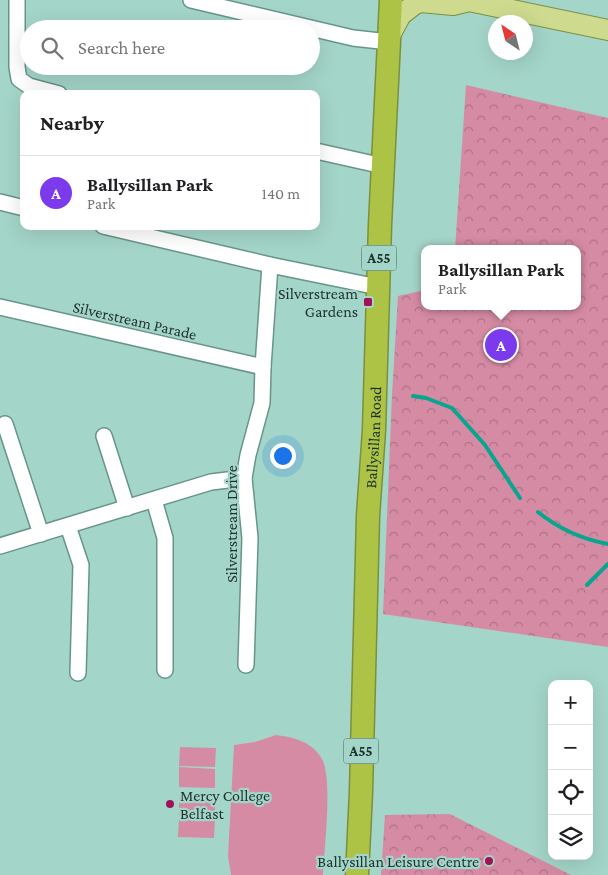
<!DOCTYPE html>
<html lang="en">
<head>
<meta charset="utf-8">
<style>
	body { margin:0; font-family:"Crimson Pro",serif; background:#f6f6f6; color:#202124 }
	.controls { position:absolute; right:15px; bottom:15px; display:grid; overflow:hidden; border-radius:10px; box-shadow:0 5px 20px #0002 }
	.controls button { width:45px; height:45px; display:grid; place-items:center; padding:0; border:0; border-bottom:1px solid #e0e0e0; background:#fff; color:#202124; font:25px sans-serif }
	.compass { position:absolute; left:488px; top:15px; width:45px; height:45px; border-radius:50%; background:#fff; box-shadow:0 5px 20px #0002; rotate:325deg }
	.you { position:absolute; left:282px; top:455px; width:18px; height:18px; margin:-12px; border:4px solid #fff; border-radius:50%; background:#1a73e8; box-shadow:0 0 0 8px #1a73e833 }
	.badge { display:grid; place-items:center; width:32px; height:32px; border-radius:50%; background:#7c3aed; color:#fff; font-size:16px; font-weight:700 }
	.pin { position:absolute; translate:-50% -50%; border:2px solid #fff; box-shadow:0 1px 5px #0006 }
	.popup { position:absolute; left:421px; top:245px; width:160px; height:65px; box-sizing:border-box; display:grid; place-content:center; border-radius:10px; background:#fff; filter:drop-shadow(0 1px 4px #0005); font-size:16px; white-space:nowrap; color:#757577 }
	.popup b { font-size:19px; color:#202124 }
	.popup::after { content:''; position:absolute; left:50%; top:100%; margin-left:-10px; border:10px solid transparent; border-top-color:#fff }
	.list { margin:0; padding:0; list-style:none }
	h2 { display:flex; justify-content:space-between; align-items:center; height:65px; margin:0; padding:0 20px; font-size:21px }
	h2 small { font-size:16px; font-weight:400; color:#757577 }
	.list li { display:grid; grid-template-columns:32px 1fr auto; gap:15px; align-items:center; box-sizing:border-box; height:75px; padding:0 20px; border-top:1px solid #e0e0e0 }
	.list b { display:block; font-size:19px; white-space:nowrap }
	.list p { margin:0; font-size:16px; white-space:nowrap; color:#757577 }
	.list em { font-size:16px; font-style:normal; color:#757577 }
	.icon { flex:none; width:28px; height:28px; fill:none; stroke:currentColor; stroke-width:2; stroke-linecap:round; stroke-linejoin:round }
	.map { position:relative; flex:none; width:608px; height:875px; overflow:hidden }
	.search { position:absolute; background:#fff; box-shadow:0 5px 20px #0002; left:20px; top:20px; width:300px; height:55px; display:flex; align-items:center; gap:12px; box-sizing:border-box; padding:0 18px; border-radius:28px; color:#757577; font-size:19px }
	.panel { position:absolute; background:#fff; box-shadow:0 5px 20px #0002; left:20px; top:90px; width:300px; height:140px; border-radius:10px }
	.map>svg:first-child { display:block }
</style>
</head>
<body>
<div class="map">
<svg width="608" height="875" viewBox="0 0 608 875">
	<defs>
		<pattern id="park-crowns" width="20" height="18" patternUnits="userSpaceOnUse" patternTransform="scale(1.25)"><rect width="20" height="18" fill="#d68ba4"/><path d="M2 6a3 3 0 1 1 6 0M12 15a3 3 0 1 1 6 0" fill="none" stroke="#ad7286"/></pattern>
	</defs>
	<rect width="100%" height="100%" fill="#a4d5c9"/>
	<g fill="#d68ba4">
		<path d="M276,735C293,737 313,742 322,759C333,779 324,850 323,875H231L228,856L234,745L255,742Z"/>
		<path d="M180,747L216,748L215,767L179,766Z"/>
		<path d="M179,767L215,769V788L179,787Z"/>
		<path d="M179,797L215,798V817L179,816Z"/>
		<path d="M179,818L215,819L214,838L178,837Z"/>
	</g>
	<g fill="url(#park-crowns)">
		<path d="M466,85L608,118V647L383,614L392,394L398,296L425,290V306H577V249H455Z"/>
		<path d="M450,814L571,875H381L385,815Z"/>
	</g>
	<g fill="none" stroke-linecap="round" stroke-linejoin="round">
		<g stroke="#08a58f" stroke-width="4">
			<path d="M413,396L426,398L452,408L485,445L520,498"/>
			<path d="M538,512C559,529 581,539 608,544"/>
			<path d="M587,585L608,564"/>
		</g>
		<defs>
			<g id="minor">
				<path d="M17,0V67L19,79L29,86L59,94"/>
				<path d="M191,0L353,38L389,42"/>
				<path d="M316,151L383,166"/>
				<path d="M0,202L24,208"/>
				<path d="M103,226L270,265L378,287"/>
				<path d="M0,307L263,367"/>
				<path d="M5,424L41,534"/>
				<path d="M104,436L127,508"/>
				<path d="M154,500L165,538V670"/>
				<path d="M68,526L81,565L78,673"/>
				<path d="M0,546L211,482L244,478"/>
				<path d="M246,665L250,538L244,478L248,455L262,403L263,367L270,265"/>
			</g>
			<g id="major">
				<path d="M464,0L608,30"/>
				<path d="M389,37L401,15L415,4L421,2L453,5L469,1"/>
			</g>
			<g id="highway">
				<path id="s1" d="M357,875L361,792L368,516L374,430L380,225L391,0"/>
			</g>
		</defs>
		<use href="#minor" stroke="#66958a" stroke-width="18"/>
		<use href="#major" stroke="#7b903d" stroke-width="22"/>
		<use href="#highway" stroke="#7b903d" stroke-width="25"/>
		<use href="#minor" stroke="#fff" stroke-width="15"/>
		<use href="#major" stroke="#cedb8f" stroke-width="20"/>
		<use href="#highway" stroke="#adc345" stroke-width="22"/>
	</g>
	<g fill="#a11259" stroke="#a4d5c9" stroke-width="2">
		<rect x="363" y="297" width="10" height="10" rx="2.5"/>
		<circle cx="170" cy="804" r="5"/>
		<circle cx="489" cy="861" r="5"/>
	</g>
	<g text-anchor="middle" stroke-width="4.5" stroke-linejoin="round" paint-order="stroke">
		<g fill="#a4d5c9" stroke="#47635c" stroke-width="1">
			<rect x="361.5" y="245.5" width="35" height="25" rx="4"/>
			<rect x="343.5" y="738.5" width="35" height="25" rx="4"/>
		</g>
		<g font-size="15" font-weight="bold" fill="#1f322e">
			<text x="379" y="263">A55</text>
			<text x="361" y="756">A55</text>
		</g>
		<g font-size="16" fill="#1f322e" stroke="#a4d5c9" text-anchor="end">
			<text x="358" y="299">Silverstream<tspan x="358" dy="18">Gardens</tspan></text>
			<text x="180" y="801" text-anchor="start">Mercy College<tspan x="180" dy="18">Belfast</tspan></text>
			<text x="479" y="867">Ballysillan Leisure Centre</text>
		</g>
		<g font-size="16" fill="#1f322e" stroke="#a4d5c9">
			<text transform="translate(135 320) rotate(13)" y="6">Silverstream Parade</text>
			<text dy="6" stroke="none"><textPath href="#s1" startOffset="438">Ballysillan Road</textPath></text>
			<text transform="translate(231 524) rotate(-90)" y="6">Silverstream Drive</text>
		</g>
	</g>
</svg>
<div class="controls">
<button>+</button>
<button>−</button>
<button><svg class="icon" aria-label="locate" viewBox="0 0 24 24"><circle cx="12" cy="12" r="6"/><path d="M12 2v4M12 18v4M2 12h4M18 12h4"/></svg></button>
<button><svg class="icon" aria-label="layers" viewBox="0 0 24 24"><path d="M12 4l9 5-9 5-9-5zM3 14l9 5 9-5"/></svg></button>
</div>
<svg class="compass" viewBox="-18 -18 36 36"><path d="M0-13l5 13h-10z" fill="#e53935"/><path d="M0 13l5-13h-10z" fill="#757577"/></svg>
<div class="you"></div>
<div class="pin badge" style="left:501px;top:345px">A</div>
<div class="popup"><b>Ballysillan Park</b>Park</div>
<div class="search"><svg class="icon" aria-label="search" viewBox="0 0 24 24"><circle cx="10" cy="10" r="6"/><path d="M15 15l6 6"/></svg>Search here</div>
<section class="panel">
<h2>Nearby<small></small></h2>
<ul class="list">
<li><span class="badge">A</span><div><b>Ballysillan Park</b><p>Park</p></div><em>140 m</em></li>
</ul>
</section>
</div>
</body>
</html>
